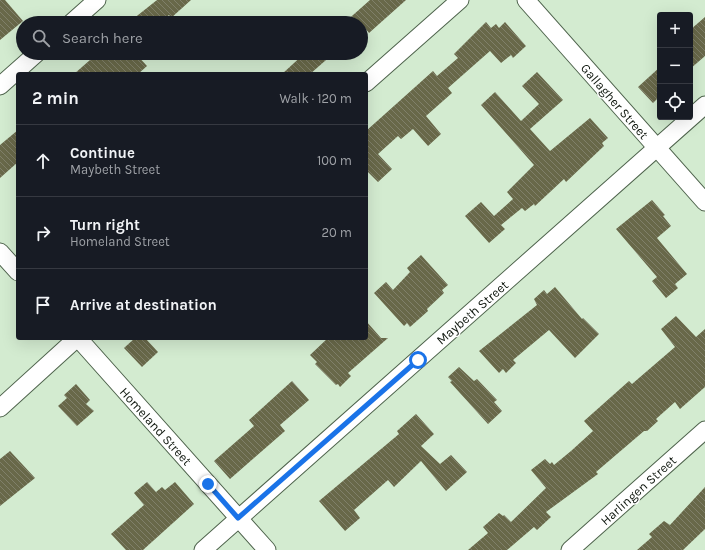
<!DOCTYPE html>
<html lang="en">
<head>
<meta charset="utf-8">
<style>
	body { margin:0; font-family:Karla,sans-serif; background:#242831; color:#f1f3f6 }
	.controls { position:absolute; right:12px; top:12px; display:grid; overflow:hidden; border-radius:4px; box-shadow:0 4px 16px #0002 }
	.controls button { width:36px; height:36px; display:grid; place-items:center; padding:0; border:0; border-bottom:1px solid #363941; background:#171b24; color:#f1f3f6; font:20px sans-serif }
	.stop { position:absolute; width:12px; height:12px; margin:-9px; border:3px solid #1a73e8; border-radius:50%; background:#fff }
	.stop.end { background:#1a73e8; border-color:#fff; box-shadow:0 1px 4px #0008 }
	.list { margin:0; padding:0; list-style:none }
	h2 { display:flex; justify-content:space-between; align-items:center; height:52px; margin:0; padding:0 16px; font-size:17px }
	h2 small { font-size:13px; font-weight:400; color:#9ea1a6 }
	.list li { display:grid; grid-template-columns:26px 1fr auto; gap:12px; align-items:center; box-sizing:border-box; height:72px; padding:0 16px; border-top:1px solid #363941 }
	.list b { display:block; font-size:15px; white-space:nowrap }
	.list p { margin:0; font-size:13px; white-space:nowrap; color:#9ea1a6 }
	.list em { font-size:13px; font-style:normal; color:#9ea1a6 }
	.icon { flex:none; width:22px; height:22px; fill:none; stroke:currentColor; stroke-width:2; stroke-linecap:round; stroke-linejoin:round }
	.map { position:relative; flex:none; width:705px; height:550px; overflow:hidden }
	.search { position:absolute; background:#171b24; box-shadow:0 4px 16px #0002; left:16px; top:16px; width:352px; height:44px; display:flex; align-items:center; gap:10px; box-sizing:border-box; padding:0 14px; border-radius:22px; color:#9ea1a6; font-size:15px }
	.panel { position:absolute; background:#171b24; box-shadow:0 4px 16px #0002; left:16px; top:72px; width:352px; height:268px; border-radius:4px }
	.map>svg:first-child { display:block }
</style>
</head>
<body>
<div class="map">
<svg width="705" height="550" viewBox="0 0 705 550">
	<defs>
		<pattern id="building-back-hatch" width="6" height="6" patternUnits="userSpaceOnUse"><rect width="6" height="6" fill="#686849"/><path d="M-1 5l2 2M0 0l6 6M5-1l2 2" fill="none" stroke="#80806a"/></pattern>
	</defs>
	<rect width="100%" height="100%" fill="#d3ebd0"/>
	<g fill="url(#building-back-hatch)">
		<path d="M0,0H5L23,21L0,40Z"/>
		<path d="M157,0H191L171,18L169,15L159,23H128Z"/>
		<path d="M370,0H406L369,33L361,23H344Z"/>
		<path d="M705,17V56L690,69V30Z"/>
		<path d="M486,22L491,28L496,24L499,28L505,22L526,46L513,58L511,55L501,63L490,51L448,88L452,93L426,116L441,134L428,146L413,129L401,139L398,136L378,154L392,169L378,182L366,170V131L433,71L437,76L458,58L454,54Z"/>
		<path d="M98,53H135L147,66L138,74H74Z"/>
		<path d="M305,53H334L310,74H282Z"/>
		<path d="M660,67V96L653,103L638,87Z"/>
		<path d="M537,72L563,100L530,129L550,151L590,118L608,138L602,143L604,146L566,182L564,179L535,206L534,204L525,211L522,208L501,225L505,229L489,243L465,216L481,202L494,216L513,199L507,192L534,165L481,105L495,92L521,121L539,104L522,86Z"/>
		<path d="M18,130V162L0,178V145Z"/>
		<path d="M652,200L665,215L663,216L671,226L657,238L687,274L675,284L678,288L666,298L652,281L657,277L616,229Z"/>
		<path d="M421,255L448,285L442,290L444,293L427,309L428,311L410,327L407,323L404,326L374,293L386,282L393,290L410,272L407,268Z"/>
		<path d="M555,287L582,319L583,318L599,334L575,358L549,330L513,360L516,363L506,373L503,369L499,373L479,351L537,305L534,299L544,290L547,294Z"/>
		<path d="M676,316L696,337L705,329V387L680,409L675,402L656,419L658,421L647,431H644L596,472L598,474L546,512L551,517L537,530L534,527L507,550H468L488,533L483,527L499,513L503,516L504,515L511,522L546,488L531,470L545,459L550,464L552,462L554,465L571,451L593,431L584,421L629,381L632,384L675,347L661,329Z"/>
		<path d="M366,321L381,338H388L348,373L351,376L340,387L338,384L336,385L315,364L317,362L310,355L328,338H366Z"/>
		<path d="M135,338H145L158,352L142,367L124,348Z"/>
		<path d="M459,367L474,381L477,379L497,400L494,402L502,411L488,424L450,382L452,381L448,377Z"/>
		<path d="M292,381L309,400L280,425L285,431L230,479L214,461L254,426L249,420Z"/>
		<path d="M76,384L90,400L86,404L94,411L77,426L58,406L67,398L64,395Z"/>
		<path d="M416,414L434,434L421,446L440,464L451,455L467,472L446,491L421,461L394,487L388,480L354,510L360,518L345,531L319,501L399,434L397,431Z"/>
		<path d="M10,451L35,478L0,506V459Z"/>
		<path d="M147,482L156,492L162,487L165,490L175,482L194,504L143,550H126L111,534L144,505L134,493Z"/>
		<path d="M705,487V529L683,550H637L652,537L649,534L664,521L670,525Z"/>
	</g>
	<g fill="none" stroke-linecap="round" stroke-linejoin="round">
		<defs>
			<g id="minor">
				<path d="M526,0L705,202"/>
				<path d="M71,23L97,0"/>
				<path d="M366,83L460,0"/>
				<path d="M0,86L37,53"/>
				<path d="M0,252L18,272"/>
				<path d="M78,338L267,550"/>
				<path d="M0,408L77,338"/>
				<path d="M203,550L705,105"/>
				<path d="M570,550L705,430"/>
			</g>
		</defs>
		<use href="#minor" stroke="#4e634c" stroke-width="19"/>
		<use href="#minor" stroke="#fff" stroke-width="17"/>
	</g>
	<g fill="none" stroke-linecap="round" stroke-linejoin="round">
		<path stroke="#1a73e8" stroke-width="5" d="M208,484L238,518L418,360"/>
	</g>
	<g text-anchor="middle" stroke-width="3" stroke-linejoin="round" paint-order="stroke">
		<g font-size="13" fill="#0f170e" stroke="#fff">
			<text transform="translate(615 101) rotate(49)" y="5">Gallagher Street</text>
			<text transform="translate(472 312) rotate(-41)" y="5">Maybeth Street</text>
			<text transform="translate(156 426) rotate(48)" y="5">Homeland Street</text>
			<text transform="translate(638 490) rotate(-42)" y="5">Harlingen Street</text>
		</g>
	</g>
</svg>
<div class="controls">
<button>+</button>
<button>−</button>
<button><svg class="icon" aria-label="locate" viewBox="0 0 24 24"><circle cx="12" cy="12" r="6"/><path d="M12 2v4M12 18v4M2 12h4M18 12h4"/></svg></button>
</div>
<div class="stop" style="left:418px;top:360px"></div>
<div class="stop end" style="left:208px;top:484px"></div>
<div class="search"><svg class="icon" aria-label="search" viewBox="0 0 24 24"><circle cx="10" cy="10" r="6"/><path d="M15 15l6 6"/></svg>Search here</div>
<section class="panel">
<h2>2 min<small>Walk · 120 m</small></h2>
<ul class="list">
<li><svg class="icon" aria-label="ahead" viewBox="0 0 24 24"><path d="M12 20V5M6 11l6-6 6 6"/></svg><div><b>Continue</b><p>Maybeth Street</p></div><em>100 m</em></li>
<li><svg class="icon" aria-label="right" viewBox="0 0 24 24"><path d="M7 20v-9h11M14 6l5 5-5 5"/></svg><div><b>Turn right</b><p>Homeland Street</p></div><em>20 m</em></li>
<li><svg class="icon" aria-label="arrive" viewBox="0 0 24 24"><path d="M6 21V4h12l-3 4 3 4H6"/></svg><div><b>Arrive at destination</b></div></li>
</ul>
</section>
</div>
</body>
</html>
